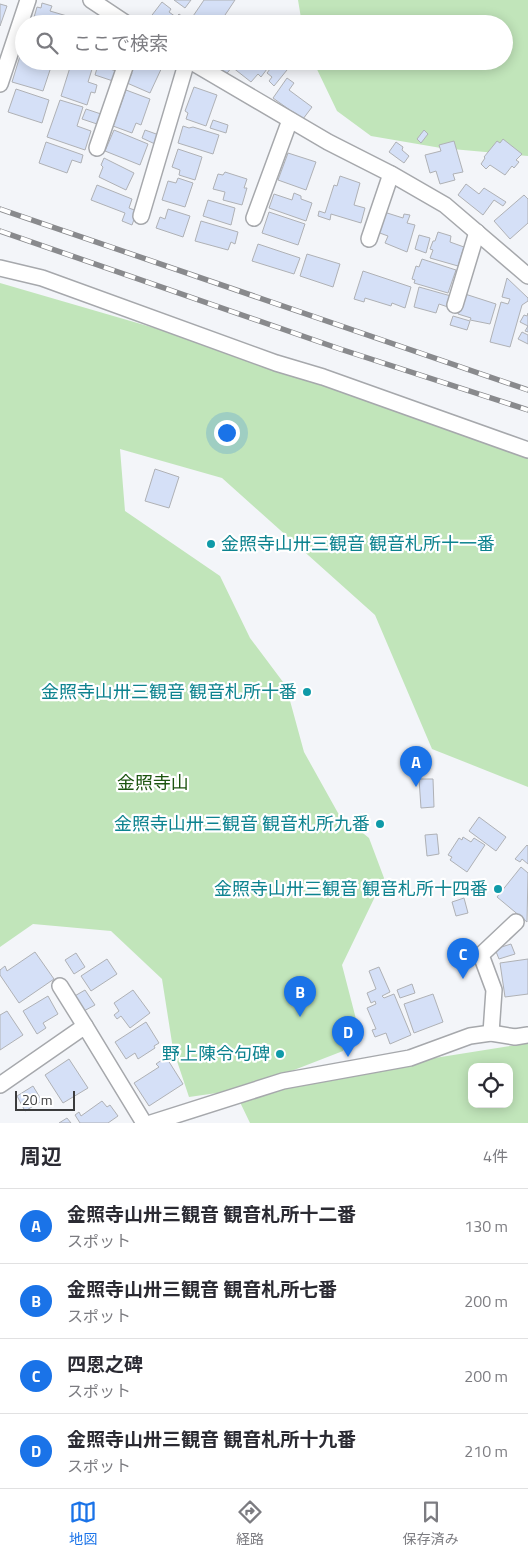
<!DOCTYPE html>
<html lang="ja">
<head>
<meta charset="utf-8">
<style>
	body { margin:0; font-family:"Titillium Web","Noto Sans JP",sans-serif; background:#f2f2f3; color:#2b2b33 }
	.controls { position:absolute; right:15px; bottom:15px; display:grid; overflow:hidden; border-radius:10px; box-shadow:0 2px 12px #0003 }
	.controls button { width:45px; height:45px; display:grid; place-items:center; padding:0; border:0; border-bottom:1px solid #e1e1e2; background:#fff; color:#2b2b33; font:25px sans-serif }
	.scale { position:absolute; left:15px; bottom:12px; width:60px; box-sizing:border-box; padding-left:5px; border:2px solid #3b3c3d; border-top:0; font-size:14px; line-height:18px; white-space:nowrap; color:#3b3c3d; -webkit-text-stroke:4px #fff; paint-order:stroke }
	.you { position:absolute; left:226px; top:432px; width:18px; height:18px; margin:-12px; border:4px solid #fff; border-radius:50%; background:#1a73e8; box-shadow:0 0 0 8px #1a73e833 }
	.badge { display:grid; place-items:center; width:32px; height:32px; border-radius:50%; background:#1a73e8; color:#fff; font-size:16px; font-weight:700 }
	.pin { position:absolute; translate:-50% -41px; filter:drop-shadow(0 1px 2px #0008) }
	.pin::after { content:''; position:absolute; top:26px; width:18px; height:15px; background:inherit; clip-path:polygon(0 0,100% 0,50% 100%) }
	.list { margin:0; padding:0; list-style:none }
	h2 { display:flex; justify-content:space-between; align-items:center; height:65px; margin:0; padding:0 20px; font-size:21px }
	h2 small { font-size:16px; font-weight:400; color:#7c7c81 }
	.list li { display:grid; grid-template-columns:32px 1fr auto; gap:15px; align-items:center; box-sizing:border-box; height:75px; padding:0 20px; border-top:1px solid #e1e1e2 }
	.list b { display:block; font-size:19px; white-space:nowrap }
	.list p { margin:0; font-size:16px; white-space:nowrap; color:#7c7c81 }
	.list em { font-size:16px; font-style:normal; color:#7c7c81 }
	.icon { flex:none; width:28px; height:28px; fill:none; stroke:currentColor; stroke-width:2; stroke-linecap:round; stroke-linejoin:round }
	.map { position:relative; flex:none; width:528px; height:1123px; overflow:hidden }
	.search { position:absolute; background:#fff; box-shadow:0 2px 12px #0003; left:15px; right:15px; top:15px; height:55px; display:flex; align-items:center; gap:12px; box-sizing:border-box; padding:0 18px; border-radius:28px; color:#7c7c81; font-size:19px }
	.sheet { height:365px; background:#fff }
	nav { display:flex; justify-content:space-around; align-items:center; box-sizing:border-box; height:70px; border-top:1px solid #e1e1e2; background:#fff; font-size:14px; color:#7c7c81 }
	nav a { display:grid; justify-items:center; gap:2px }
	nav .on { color:#1a73e8 }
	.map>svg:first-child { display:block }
</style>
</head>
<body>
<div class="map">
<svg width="528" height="1123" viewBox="0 0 528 1123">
	<rect width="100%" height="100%" fill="#f3f5f9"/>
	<g fill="#c1e5ba" fill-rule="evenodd">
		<path d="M298,0H528V156L441,148L371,136L337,111L313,61H504V24H302Z"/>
		<path d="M0,283L237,352L528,454V787L432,749L375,615L222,478L120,449L125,511L220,576L250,638L286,686L304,752L338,813L369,838L384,878L342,965L356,1019L343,1051L245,1089L189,1097L173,1049L162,979L111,931L33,924L0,947Z"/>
		<path d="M528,1043V1123H250L238,1098L334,1074ZM472,1067H509V1104H472Z"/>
	</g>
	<g fill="#d5e0f7" stroke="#afb1b5">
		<path d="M174,0H191L185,8Z"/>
		<path d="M204,0H235L223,18L231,24H192L189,22Z"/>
		<path d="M162,2L171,9L169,12L176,17L179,14L188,21L186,24L150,23L149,19Z"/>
		<path d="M42,3L52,6L50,11L67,16L65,21L59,19L58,24H32L37,7L41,8Z"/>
		<path d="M0,4L7,6L0,26Z"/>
		<path d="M24,43V61H46L45,65L51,67L43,91L12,82Z"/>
		<path d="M72,61L93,66L88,82L97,85L95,93L91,92L87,105L61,96Z"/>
		<path d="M100,61H118L116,66Z"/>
		<path d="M134,61H154L163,65L150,93L127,83L132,73L129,72Z"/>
		<path d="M223,61L227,64L229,61H273L261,77L258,74L251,82L232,67L224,77L216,71Z"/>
		<path d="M276,61L287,70L274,86L269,81L272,77L267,73Z"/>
		<path d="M98,65L116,71L113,81L95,75Z"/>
		<path d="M287,78L294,83L289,90L312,107L303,119L292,117L294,113L273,98Z"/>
		<path d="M194,87L217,95L206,126L186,119L188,113L185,111Z"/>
		<path d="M16,89L49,100L42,123L8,112Z"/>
		<path d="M126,90L150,99L141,125L136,123L132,133L113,126Z"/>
		<path d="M60,100L83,107L77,126L91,131L85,150L47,137Z"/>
		<path d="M86,109L101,114L97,124L82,119Z"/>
		<path d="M213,120L228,125L226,133L210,128Z"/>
		<path d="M183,126L189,128L193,127L219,135L213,154L178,143Z"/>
		<path d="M114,130L148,144L140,165L105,151Z"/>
		<path d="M145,130L159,135L155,144L142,138Z"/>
		<path d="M424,130L428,134L421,143L417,139Z"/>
		<path d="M503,139L522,154L516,160L519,162L514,168L512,166L505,175L490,165L486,169L481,164L485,158L484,157L497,141L500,143Z"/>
		<path d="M454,141L463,172L453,174L455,180L440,184L436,171L430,173L425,155L441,151L439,145Z"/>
		<path d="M46,142L83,155L81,163L72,160L67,173L39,163Z"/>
		<path d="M396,142L403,147L402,150L409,156L404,163L389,152Z"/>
		<path d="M178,149L202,157L195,180L179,175L180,170L172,167Z"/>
		<path d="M288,153L316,162L306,190L278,180Z"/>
		<path d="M104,158L134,173L126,190L99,177L103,167L101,165Z"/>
		<path d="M225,172L247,179L244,188H247L242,205L223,200L225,192L213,189L218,174L223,175Z"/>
		<path d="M340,176L360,183L354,205L365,208L361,223L331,214L330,220L318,216L319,211L325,213L334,185L337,186Z"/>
		<path d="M178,178L193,183L185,207L162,200L168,181L176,183Z"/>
		<path d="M466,184L479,194L484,188L506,202L503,206L494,200L483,215L458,195Z"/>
		<path d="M97,185L132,199L129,208L137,211L132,225L122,221L125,213L91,200Z"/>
		<path d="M294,193L301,196V199L312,203L306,221L269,208L274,194L292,200Z"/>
		<path d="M524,195L528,199V223L510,239L494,221Z"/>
		<path d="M208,200L235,208L231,225L203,216Z"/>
		<path d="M168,209L190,216L183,237L156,228L160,217L165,219Z"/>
		<path d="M269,212L305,224L298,245L262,233Z"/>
		<path d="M384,212L403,218L404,214L410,215L407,223L415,225L407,252L385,243L388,236L377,232Z"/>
		<path d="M201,221L238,232L235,244L231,242L228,250L195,241Z"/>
		<path d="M438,232L451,236L450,242L464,247L458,266L430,258L433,250L430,249L433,241H435Z"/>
		<path d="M419,235L430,238L426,253L415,249Z"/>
		<path d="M258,244L300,258L294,274L252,261Z"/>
		<path d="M307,254L340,264L333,287L300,276Z"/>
		<path d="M422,259L456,270L448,293L414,283L415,280L412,279L416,266L419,267Z"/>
		<path d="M363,271L411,287L405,308L392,303L391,306L365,298L364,302L354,299Z"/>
		<path d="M507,278L528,298V301L522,305L510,347L490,342L501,302L508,304L510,299L502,297Z"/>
		<path d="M419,287L451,296L448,307L439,304L436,313L414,307Z"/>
		<path d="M465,294L496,304L490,324L470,320L471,318L458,314Z"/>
		<path d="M528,313V332L525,331L528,326L520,322L524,315L527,316Z"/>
		<path d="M453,316L470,321L467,330L450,325Z"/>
		<path d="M522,332L528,335V344L518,339Z"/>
		<path d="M155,469L179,477L169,508L145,501Z"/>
		<path d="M419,779H433L434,807L421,808Z"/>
		<path d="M479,817L506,837L496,851L469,831Z"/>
		<path d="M437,834L439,854L427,856L425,835Z"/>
		<path d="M463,837L471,842L474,838L485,845L467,872L450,860L452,857L448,855L459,838L462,840Z"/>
		<path d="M527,845L528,846V864L522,859L520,862L515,859Z"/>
		<path d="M521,867L528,873L527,922L497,897Z"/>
		<path d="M464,898L468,913L456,916L452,902Z"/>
		<path d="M511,944L515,954L499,959L495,949Z"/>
		<path d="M35,952L54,979L19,1003L0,975V970L5,966L7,971Z"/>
		<path d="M76,953L85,967L74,974L65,960Z"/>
		<path d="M107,959L117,974L91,991L81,976Z"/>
		<path d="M528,959V994L505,997L500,963Z"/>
		<path d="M379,967L390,992L382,996L384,998L394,994L411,1035L390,1044L386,1033L375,1037L372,1030L376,1029L367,1008L376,1004L375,1001L371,1003L367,993L376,989L369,971Z"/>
		<path d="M412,984L415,993L400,998L397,990Z"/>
		<path d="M85,990L95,1005L82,1012L73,997Z"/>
		<path d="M133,990L150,1013L130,1028L121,1016L117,1019L114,1015L119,1011L114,1003Z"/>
		<path d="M433,994L443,1022L414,1033L404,1004Z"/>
		<path d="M48,996L58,1014L43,1023L46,1028L37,1034L23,1011Z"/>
		<path d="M7,1011L23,1035L0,1050V1015Z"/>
		<path d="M146,1022L159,1043L154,1046L155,1048L138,1059L135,1053L126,1059L115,1042Z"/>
		<path d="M166,1057L183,1084L149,1106L134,1083L159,1067L156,1064Z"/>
		<path d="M69,1059L88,1088L63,1103L45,1075Z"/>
		<path d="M33,1086L42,1101L25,1111L17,1096Z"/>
		<path d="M102,1101L107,1107L110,1105L118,1116L108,1123H80L75,1115L79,1112L81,1116Z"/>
		<path d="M67,1118L71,1123H59Z"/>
	</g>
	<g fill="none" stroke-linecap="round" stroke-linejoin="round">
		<defs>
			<g id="street">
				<path d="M91,0L127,24"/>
				<path d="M190,61L328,142L393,175L445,205L528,276"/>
				<path d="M0,84L28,0"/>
				<path d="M97,148L127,61"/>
				<path d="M141,216L187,61"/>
				<path d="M254,218L290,120"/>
				<path d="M369,239L391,174"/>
				<path d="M0,268L42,278L276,363L323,377L528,450"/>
				<path d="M455,305L477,232"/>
				<path d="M60,986L85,1026"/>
				<path d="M491,1033L494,990L481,955L516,922"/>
				<path d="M0,1085L85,1026L144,1123"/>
				<path d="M151,1123L283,1081L410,1058L470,1036L491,1033L515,1037L528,1035"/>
			</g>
		</defs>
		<use href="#street" stroke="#a6a8ac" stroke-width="18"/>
		<use href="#street" stroke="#fff" stroke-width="15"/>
		<defs>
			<g id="rail">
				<path d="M0,209L528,390"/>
				<path d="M0,231L340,349L528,410"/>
			</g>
		</defs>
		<use href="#rail" stroke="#898a8d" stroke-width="5.5"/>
		<use href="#rail" stroke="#fff" stroke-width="4" stroke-dasharray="11" stroke-linecap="butt"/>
	</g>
	<g fill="#0f9aa8" stroke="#fff" stroke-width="2">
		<circle cx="211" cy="544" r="5"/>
		<circle cx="307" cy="692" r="5"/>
		<circle cx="380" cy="824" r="5"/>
		<circle cx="498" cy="889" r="5"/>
		<circle cx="280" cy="1054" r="5"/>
	</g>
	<g text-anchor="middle" stroke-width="4.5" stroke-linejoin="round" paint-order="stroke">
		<g font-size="18" fill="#0d838f" stroke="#fff" text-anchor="end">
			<text x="221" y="550" text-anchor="start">金照寺山卅三観音 観音札所十一番</text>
			<text x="297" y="698">金照寺山卅三観音 観音札所十番</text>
			<text x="370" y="830">金照寺山卅三観音 観音札所九番</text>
			<text x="488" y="895">金照寺山卅三観音 観音札所十四番</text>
			<text x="270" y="1060">野上陳令句碑</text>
		</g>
		<g font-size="18" fill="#1c540f" stroke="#fff">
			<text x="153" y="789">金照寺山</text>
		</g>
	</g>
</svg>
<div class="controls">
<button><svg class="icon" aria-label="locate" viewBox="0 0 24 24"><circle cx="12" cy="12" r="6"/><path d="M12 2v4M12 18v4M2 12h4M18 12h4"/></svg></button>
</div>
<div class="scale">20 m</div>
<div class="you"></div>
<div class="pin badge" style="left:416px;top:787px">A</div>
<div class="pin badge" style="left:300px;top:1017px">B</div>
<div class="pin badge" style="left:463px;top:979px">C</div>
<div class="pin badge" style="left:348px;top:1057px">D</div>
<div class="search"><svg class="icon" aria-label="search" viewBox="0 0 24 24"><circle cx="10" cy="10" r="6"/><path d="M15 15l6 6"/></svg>ここで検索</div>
</div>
<section class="sheet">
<h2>周辺<small>4件</small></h2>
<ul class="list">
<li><span class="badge">A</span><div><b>金照寺山卅三観音 観音札所十二番</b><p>スポット</p></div><em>130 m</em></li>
<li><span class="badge">B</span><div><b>金照寺山卅三観音 観音札所七番</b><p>スポット</p></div><em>200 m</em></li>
<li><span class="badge">C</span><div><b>四恩之碑</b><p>スポット</p></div><em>200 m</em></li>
<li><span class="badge">D</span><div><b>金照寺山卅三観音 観音札所十九番</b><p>スポット</p></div><em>210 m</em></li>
</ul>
</section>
<nav>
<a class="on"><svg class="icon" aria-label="map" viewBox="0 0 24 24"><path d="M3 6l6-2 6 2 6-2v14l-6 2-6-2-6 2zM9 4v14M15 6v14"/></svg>地図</a>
<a><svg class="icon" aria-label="directions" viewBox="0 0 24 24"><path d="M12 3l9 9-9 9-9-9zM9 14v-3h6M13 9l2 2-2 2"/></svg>経路</a>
<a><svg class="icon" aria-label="saved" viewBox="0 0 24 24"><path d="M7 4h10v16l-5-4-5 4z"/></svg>保存済み</a>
</nav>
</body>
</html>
